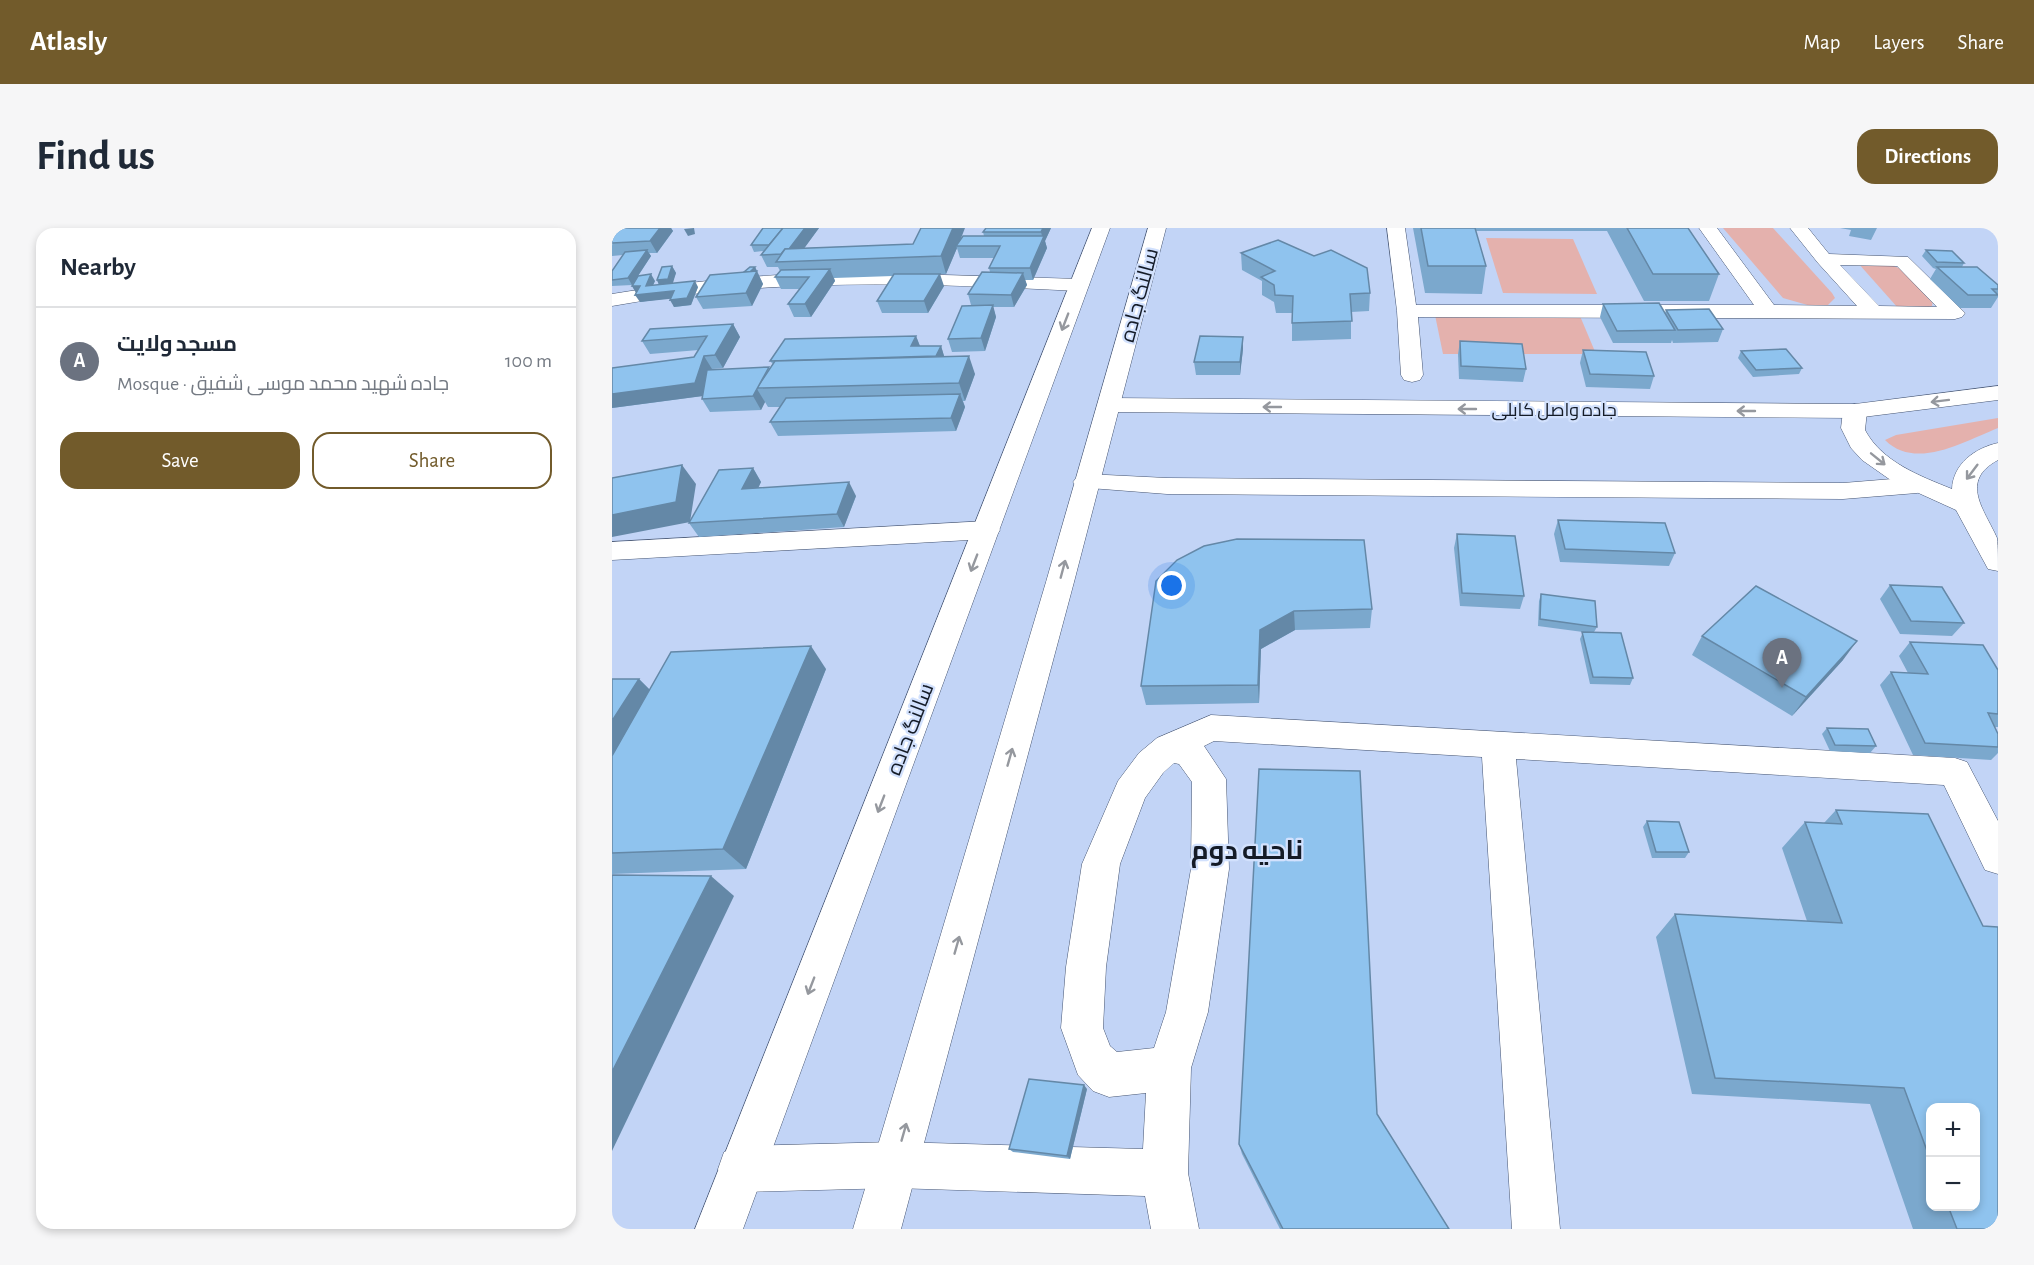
<!DOCTYPE html>
<html lang="en">
<head>
<meta charset="utf-8">
<style>
	body { margin:0; font-family:"Alegreya Sans",Cairo,sans-serif; background:#f6f6f7; color:#1f2937 }
	.controls { position:absolute; right:18px; bottom:18px; display:grid; overflow:hidden; border-radius:12px; box-shadow:0 3px 9px #0003 }
	.controls button { width:54px; height:54px; display:grid; place-items:center; padding:0; border:0; border-bottom:2px solid #e0e1e3; background:#fff; color:#1f2937; font:30px sans-serif }
	.you { position:absolute; left:560px; top:358px; width:21px; height:21px; margin:-15px; border:4px solid #fff; border-radius:50%; background:#1a73e8; box-shadow:0 0 0 9px #1a73e833 }
	.badge { display:grid; place-items:center; width:39px; height:39px; border-radius:50%; background:#725b2b; color:#fff; font-size:20px; font-weight:700 }
	.pin { position:absolute; translate:-50% -50px; filter:drop-shadow(0 2px 3px #0008) }
	.pin::after { content:''; position:absolute; top:32px; width:21px; height:18px; background:inherit; clip-path:polygon(0 0,100% 0,50% 100%) }
	.list { margin:0; padding:0; list-style:none }
	h2 { display:flex; justify-content:space-between; align-items:center; height:78px; margin:0; padding:0 24px; font-size:26px }
	h2 small { font-size:20px; font-weight:400; color:#747a83 }
	.list li { display:grid; grid-template-columns:39px 1fr auto; gap:18px; align-items:center; box-sizing:border-box; height:108px; padding:0 24px; border-top:2px solid #e0e1e3 }
	.list b { display:block; font-size:22px; white-space:nowrap }
	.list p { margin:0; font-size:20px; white-space:nowrap; color:#747a83 }
	.list em { font-size:20px; font-style:normal; color:#747a83 }
	.actions { display:flex; gap:12px; padding:18px 24px }
	.actions a { flex:1; padding:14px 0; border:2px solid #725b2b; border-radius:18px; text-align:center; font-size:21px; color:#725b2b }
	.actions .main { background:#725b2b; color:#fff }
	.map { position:relative; flex:none; width:1386px; height:1001px; overflow:hidden; border-radius:18px }
	header { display:flex; align-items:center; gap:36px; box-sizing:border-box; height:84px; padding:0 30px; background:#725b2b; color:#fff }
	header strong { font-size:28px }
	nav { display:flex; gap:33px; margin-inline-start:auto; font-size:21px }
	.intro { display:flex; align-items:center; justify-content:space-between; box-sizing:border-box; height:144px; padding:0 36px }
	h1 { margin:0; font-size:42px }
	.button { padding:15px 27px; border-radius:18px; background:#725b2b; color:#fff; font-size:21px; font-weight:700 }
	main { display:flex; gap:36px; padding:0 36px }
	aside { flex:1; background:#fff; border-radius:18px; box-shadow:0 3px 9px #0003 }
	.map>svg:first-child { display:block }
</style>
</head>
<body>
<header>
<strong>Atlasly</strong>
<nav><a>Map</a><a>Layers</a><a>Share</a></nav>
</header>
<div class="intro"><h1>Find us</h1><a class="button">Directions</a></div>
<main>
<aside>
<h2>Nearby<small></small></h2>
<ul class="list">
<li><span class="badge" style="background:#6b7280">A</span><div><b>مسجد ولایت</b><p>Mosque · جاده شهید محمد موسی شفیق</p></div><em>100 m</em></li>
</ul>
<div class="actions"><a class="main">Save</a><a>Share</a></div>
</aside>
<div class="map">
<svg width="1386" height="1001" viewBox="0 0 1386 1001">
	<rect width="100%" height="100%" fill="#c2d4f6"/>
	<g fill="#e4b1ad">
		<path d="M1111,0H1161L1220,65L1223,70L1216,77L1199,78L1171,70Z"/>
		<path d="M874,10L961,11L985,66L891,65Z"/>
		<path d="M1246,35L1282,38L1289,41L1321,73L1320,78L1313,80H1286Z"/>
		<path d="M823,87L968,88L984,126H831Z"/>
		<path d="M1386,190V200C1353,213 1304,243 1273,212L1284,207Z"/>
	</g>
	<g fill="none" stroke-linecap="round" stroke-linejoin="round">
		<defs>
			<g id="minor">
				<path d="M775,0H793L804,77H1142L1087,0H1105L1162,77L1245,78L1206,35L1178,0H1196L1217,26L1296,29L1353,85L1350,89L1343,91L806,89L811,147L808,152L800,154L792,152L789,147L785,83ZM1228,37L1285,38L1325,79L1267,78Z"/>
				<path d="M233,44L467,51L474,53L477,57L474,61L467,63C307,55 159,49 0,78V66C78,53 154,46 233,44Z"/>
				<path d="M1386,158V172L1243,190L497,184L489,182L486,177L489,172L497,170L1243,176Z"/>
				<path d="M474,246L555,250L1231,255L1305,249L1314,252L1318,257L1314,262L1305,265L1231,271L555,266L465,259L461,254L465,249Z"/>
				<path d="M375,293L384,296L388,302L384,308L375,311L0,332V314Z"/>
				<path d="M599,487L1343,530L1355,534L1386,593V646L1373,642L1332,557L904,531L948,1001H900L870,529L602,513L592,518L614,551L617,641L596,784L579,840L576,945L587,1001H539L533,968L283,960L129,964L112,958L106,941L112,924L129,918L283,914L531,921L534,865L497,869L481,863L466,847L449,800L454,739L470,636L506,553L527,525L545,510ZM562,535L567,536L580,554L579,641L554,784L542,820L505,824L498,818L491,800L494,739L508,636L533,570L551,545Z"/>
			</g>
			<path id="major" d="M1243,176L1251,178L1255,183L1253,202C1270,234 1308,248 1340,261C1341,236 1363,220 1386,215V232C1347,253 1372,281 1385,310C1386,319 1386,333 1386,343L1376,341L1344,282L1280,253L1250,232L1239,220L1229,200L1231,183L1235,178Z"/>
			<g id="highway">
				<path d="M480,0H498L131,1001H83Z"/>
				<path d="M536,0H554L462,354L289,1001H241L434,354Z"/>
			</g>
		</defs>
		<use href="#minor" stroke="#465572" stroke-width="1"/>
		<use href="#major" stroke="#465572" stroke-width="1"/>
		<use href="#highway" stroke="#465572" stroke-width="1"/>
		<use href="#minor" fill="#fff" fill-rule="evenodd"/>
		<use href="#major" fill="#fff" fill-rule="evenodd"/>
		<use href="#highway" fill="#fff" fill-rule="evenodd"/>
	</g>
	<g fill="#7ba8cd" fill-rule="evenodd">
		<path d="M0,0H59L61,3L45,25H37L39,28L26,48L43,53L41,57H47L45,52L60,38L64,45L60,55L86,59L79,77L62,79L59,70L28,74L25,65L20,58L25,49L20,57L0,58V52L11,27L0,28Z"/>
		<path d="M151,0H207L192,20L301,16L348,12L372,8L371,4L439,0L433,13L435,20L421,52H413L415,57L402,79H381L384,89L373,123L340,124L336,111L359,77L356,66L378,44L377,40L382,30H348L345,20L334,46H320L332,58L316,85H270L265,73L281,48L222,50L223,53L199,89H182L176,76L187,61H169L163,49L168,43L166,39H155L149,27L151,23L142,24L139,17Z"/>
		<path d="M801,0H1076L1107,46L1097,73H1032L995,3H863L874,38L870,66L813,65Z"/>
		<path d="M1228,0H1265L1259,12L1237,8L1239,2Z"/>
		<path d="M1314,22L1352,35L1350,39L1386,57V69L1379,80H1348L1318,51L1324,41L1321,40L1310,28Z"/>
		<path d="M629,25L758,65L757,83L739,84V111L680,113V85H664L662,74L650,67V53L630,42Z"/>
		<path d="M143,39L151,56L140,78L91,81L84,69Z"/>
		<path d="M991,76L1053,85L1054,82L1111,101L1106,114L1061,115L1060,112L1059,115H1001L988,89Z"/>
		<path d="M121,96L128,109L111,140L100,141L99,142L158,140L161,136L158,133L304,108L308,118H329L332,128L363,146L353,173H351L353,179L344,203L166,208L158,194L169,179H156L153,174L149,182L98,184L90,171V168L0,180L82,129L87,122L38,126L30,113Z"/>
		<path d="M848,113L914,141L911,154L847,151L846,126Z"/>
		<path d="M631,121L628,147H584L582,134Z"/>
		<path d="M971,122L1042,148L1038,161L974,159L968,135Z"/>
		<path d="M1129,123L1190,140L1187,146L1141,149L1126,130Z"/>
		<path d="M141,240L149,254L146,260L244,268L232,299L87,309L77,295Z"/>
		<path d="M946,292L1063,325L1057,338L948,334L942,306Z"/>
		<path d="M845,306L912,368L908,381L848,378L842,320Z"/>
		<path d="M544,353L760,381L758,400L683,402L649,421L647,475L534,477L529,458Z"/>
		<path d="M1278,357L1352,395L1340,408L1288,406L1268,371Z"/>
		<path d="M929,366L985,399L982,404L1021,450L1018,457L978,456L968,411L971,404L926,398L927,373Z"/>
		<path d="M1090,408L1231,432L1180,488L1080,427Z"/>
		<path d="M1298,414L1386,442V499H1383L1386,506V525L1379,532L1301,527L1268,457L1279,444L1296,445L1287,428Z"/>
		<path d="M214,441L134,641L0,646V451H27L38,462Z"/>
		<path d="M1215,500L1264,518L1258,525L1218,523L1210,506Z"/>
		<path d="M1224,582L1386,1001H1301L1258,876L1080,866L1044,709L1063,686L1195,693L1170,620L1193,594L1212,595ZM1318,879L1364,978H1318Z"/>
		<path d="M1035,593L1077,624L1073,630H1040L1031,599Z"/>
		<path d="M475,861L458,931L401,924L397,921Z"/>
		<path d="M765,886L837,1001H668L630,926L627,916Z"/>
	</g>
	<g fill="#6488a7">
		<path d="M48,0H59L61,3L45,25L38,13Z"/>
		<path d="M82,0L83,6L76,8L72,1Z"/>
		<path d="M193,0H207L183,33L173,26Z"/>
		<path d="M341,0H353L346,18H344L345,20L334,46L329,28Z"/>
		<path d="M431,0H439L433,13L435,20L421,52L418,40L431,12L429,4Z"/>
		<path d="M35,22L39,28L20,57L16,50Z"/>
		<path d="M60,38L64,45L60,58L48,59L45,52Z"/>
		<path d="M143,39L151,56L140,78L134,65L138,44Z"/>
		<path d="M218,41L223,53L199,89L193,76Z"/>
		<path d="M411,45L415,57L402,79L399,67Z"/>
		<path d="M39,46L43,53L38,64L34,58Z"/>
		<path d="M328,46L332,58L316,85L312,73Z"/>
		<path d="M83,53L86,59L79,77L62,79L58,72Z"/>
		<path d="M20,58H28L32,64L24,65Z"/>
		<path d="M62,63L66,70L28,74L23,67Z"/>
		<path d="M381,77L384,89L373,123L369,110Z"/>
		<path d="M121,96L128,109L111,140L103,127Z"/>
		<path d="M304,108L309,121L299,118Z"/>
		<path d="M631,109V121L628,147V134Z"/>
		<path d="M329,118L333,131L324,128Z"/>
		<path d="M92,128L100,141L91,168L0,180V166Z"/>
		<path d="M357,128L363,146L353,173L347,155Z"/>
		<path d="M145,161L153,174L149,182L141,168Z"/>
		<path d="M348,166L353,179L344,203L339,190Z"/>
		<path d="M70,237L84,256L78,294L0,309V287Z"/>
		<path d="M141,240L149,254L139,275L130,261Z"/>
		<path d="M237,254L244,268L232,299L225,286Z"/>
		<path d="M682,383L683,402L649,421L647,475L646,457L648,402Z"/>
		<path d="M1245,413L1231,432L1180,488L1194,469Z"/>
		<path d="M199,418L214,441L134,641L111,621Z"/>
		<path d="M27,451L45,469L0,542V493Z"/>
		<path d="M99,648L122,668L0,923V844Z"/>
		<path d="M472,857L475,861L458,931L455,928Z"/>
	</g>
	<g fill="#8fc3ee" stroke="#6488a7" stroke-width="1.5">
		<path d="M1,0H48L38,13L0,15Z"/>
		<path d="M151,0H171L157,17H139Z"/>
		<path d="M171,0H193L177,21H173L169,26L149,27Z"/>
		<path d="M309,0H341L329,28L164,34L173,21L301,16Z"/>
		<path d="M374,0H431L429,4H371Z"/>
		<path d="M809,0H863L874,38H816Z"/>
		<path d="M1015,0H1076L1107,46H1041Z"/>
		<path d="M351,8H432L418,40H377L388,18H344Z"/>
		<path d="M666,12L702,28L719,22L755,40L758,65L738,66L740,93L680,95L681,68L663,67L662,57L649,49L663,43L629,25Z"/>
		<path d="M35,22L16,50L0,52V43L13,24Z"/>
		<path d="M1314,22L1340,23L1352,35L1325,34Z"/>
		<path d="M60,38L56,51L45,52L50,39Z"/>
		<path d="M138,39H143L138,44H132Z"/>
		<path d="M1325,39H1365L1386,57V61H1380L1386,67H1356Z"/>
		<path d="M218,41L193,76H176L197,49H163L169,42Z"/>
		<path d="M145,43L134,65L84,69L98,47Z"/>
		<path d="M370,44L411,45L399,67L356,66Z"/>
		<path d="M39,46L34,58L83,53L75,70L58,72L62,63L23,67L28,58H20L26,48Z"/>
		<path d="M282,46H328L312,73H265Z"/>
		<path d="M1047,75L1063,102L1005,103L991,76Z"/>
		<path d="M381,77L369,110L336,111L350,78Z"/>
		<path d="M1097,81L1111,101L1066,102L1054,82Z"/>
		<path d="M121,96L103,127L92,128L83,155L0,166V140L82,129L95,108L30,113L38,101Z"/>
		<path d="M304,108L299,118H329L324,128L158,133L173,111Z"/>
		<path d="M588,108L631,109L628,134H582Z"/>
		<path d="M848,113L910,116L914,141L849,138Z"/>
		<path d="M1174,121L1190,140L1144,142L1129,123Z"/>
		<path d="M971,122L1034,124L1042,148L978,146Z"/>
		<path d="M357,128L347,155L145,160L163,133Z"/>
		<path d="M157,139L141,168L90,171L95,142Z"/>
		<path d="M348,166L339,190L158,194L174,170Z"/>
		<path d="M70,237L64,274L0,287V250Z"/>
		<path d="M141,240L130,261L237,254L225,286L77,295L107,242Z"/>
		<path d="M946,292L1053,295L1063,325L953,321Z"/>
		<path d="M845,306L903,308L912,368L850,365Z"/>
		<path d="M625,311L752,312L760,381L682,383L648,402L646,457L529,458L544,353L565,332L592,318Z"/>
		<path d="M1278,357L1330,359L1352,395L1299,393Z"/>
		<path d="M1144,358L1245,413L1194,469L1090,408Z"/>
		<path d="M929,366L983,373L985,399L928,391Z"/>
		<path d="M970,404L1009,405L1021,450L981,449Z"/>
		<path d="M1298,414L1371,417L1386,442V486L1376,485L1386,506V519L1313,515L1279,444L1316,446Z"/>
		<path d="M199,418L111,621L0,625V528L59,424Z"/>
		<path d="M0,451H27L0,493Z"/>
		<path d="M1215,500L1256,501L1264,518L1223,517Z"/>
		<path d="M647,541L748,543L765,886L837,1001H671L627,916Z"/>
		<path d="M1224,582L1316,586L1371,698L1386,699V1001H1345L1336,978H1364V879H1318V931L1292,860L1103,850L1063,686L1230,695L1193,594L1230,596Z"/>
		<path d="M1035,593L1067,594L1077,624H1044Z"/>
		<path d="M0,647L99,648L0,844Z"/>
		<path d="M417,851L472,857L455,928L397,921Z"/>
	</g>
	<defs><path id="oneway-shaft" d="M-6 0H5M1.5-3L5.5 0L1.5 3" fill="none" stroke-width="1.6" stroke-linecap="round" stroke-linejoin="round" transform="scale(1.5)"/></defs>
	<g stroke="#95989e">
		<use href="#oneway-shaft" transform="translate(453 94) rotate(111)"/>
		<use href="#oneway-shaft" transform="translate(1328 173) rotate(173)"/>
		<use href="#oneway-shaft" transform="translate(660 179) rotate(-180)"/>
		<use href="#oneway-shaft" transform="translate(855 181) rotate(-180)"/>
		<use href="#oneway-shaft" transform="translate(1134 183) rotate(-180)"/>
		<use href="#oneway-shaft" transform="translate(1266 231) rotate(39)"/>
		<use href="#oneway-shaft" transform="translate(1360 244) rotate(127)"/>
		<use href="#oneway-shaft" transform="translate(362 335) rotate(111)"/>
		<use href="#oneway-shaft" transform="translate(451 341) rotate(-75)"/>
		<use href="#oneway-shaft" transform="translate(398 529) rotate(-74)"/>
		<use href="#oneway-shaft" transform="translate(269 576) rotate(111)"/>
		<use href="#oneway-shaft" transform="translate(345 717) rotate(-74)"/>
		<use href="#oneway-shaft" transform="translate(199 758) rotate(111)"/>
		<use href="#oneway-shaft" transform="translate(292 904) rotate(-74)"/>
	</g>
	<g text-anchor="middle" stroke-width="4.5" stroke-linejoin="round" paint-order="stroke">
		<g font-size="18" fill="#141b27" stroke="#d2e1fd">
			<text x="942" y="188">جاده واصل کابلی</text>
		</g>
		<g font-size="21" fill="#141b27" stroke="#d2e1fd">
			<text transform="translate(527 67) rotate(-75)" y="7">سالنگ جاده</text>
			<text transform="translate(298 501) rotate(-69)" y="7">سالنگ جاده</text>
		</g>
		<g font-size="27" font-weight="bold" fill="#141b27" stroke="#d2e1fd">
			<text x="635" y="631">ناحیه دوم</text>
		</g>
	</g>
</svg>
<div class="controls">
<button>+</button>
<button>−</button>
</div>
<div class="you"></div>
<div class="pin badge" style="left:1170px;top:460px;background:#6b7280">A</div>
</div>
</main>
</body>
</html>
